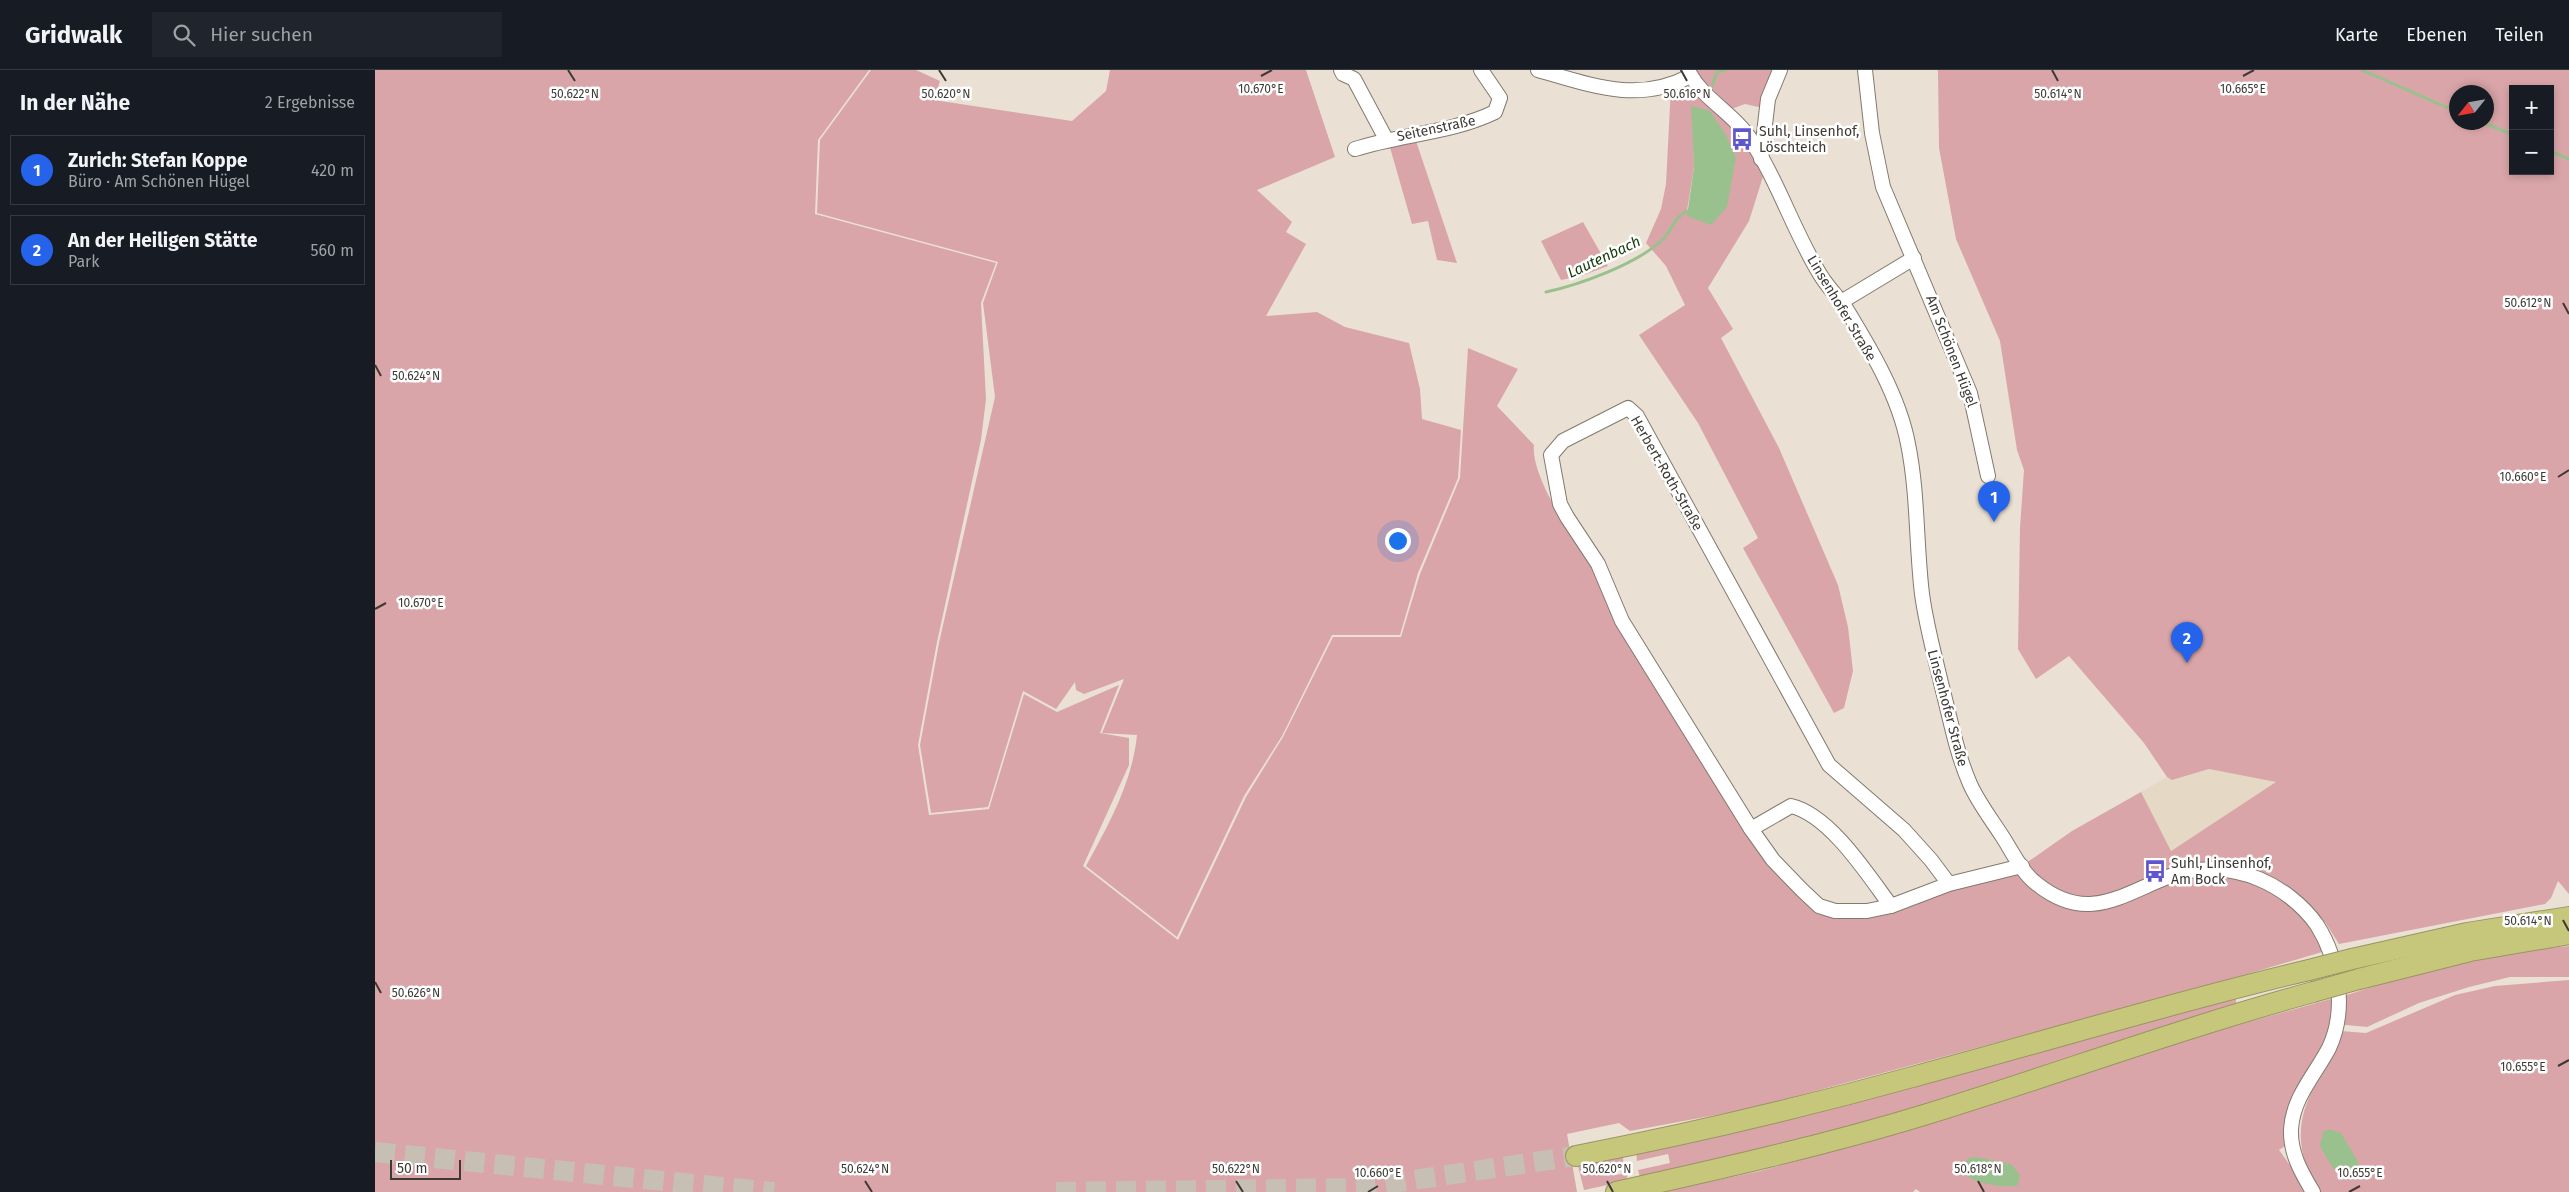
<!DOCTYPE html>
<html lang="de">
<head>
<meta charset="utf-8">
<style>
	body { margin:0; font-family:"Fira Sans",sans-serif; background:#20242c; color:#f1f3f6 }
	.controls { position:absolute; right:15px; top:15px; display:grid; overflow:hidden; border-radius:0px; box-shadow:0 2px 8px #0003 }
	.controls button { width:45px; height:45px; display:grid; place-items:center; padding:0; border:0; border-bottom:1px solid #363941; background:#171b24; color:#f1f3f6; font:25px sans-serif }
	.compass { position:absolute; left:2074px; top:15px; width:45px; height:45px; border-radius:50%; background:#171b24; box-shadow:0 2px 8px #0003; rotate:239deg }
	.scale { position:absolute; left:15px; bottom:12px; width:71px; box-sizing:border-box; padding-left:5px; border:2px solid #3d3934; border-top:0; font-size:14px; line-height:18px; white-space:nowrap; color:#3d3934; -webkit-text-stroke:4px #fff; paint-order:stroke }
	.you { position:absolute; left:1022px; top:470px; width:18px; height:18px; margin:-12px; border:4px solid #fff; border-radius:50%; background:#1a73e8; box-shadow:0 0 0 8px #1a73e833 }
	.badge { display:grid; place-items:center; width:32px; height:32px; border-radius:50%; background:#2563eb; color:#fff; font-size:16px; font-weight:700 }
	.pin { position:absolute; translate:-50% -41px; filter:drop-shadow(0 1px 2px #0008) }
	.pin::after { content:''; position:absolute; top:26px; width:18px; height:15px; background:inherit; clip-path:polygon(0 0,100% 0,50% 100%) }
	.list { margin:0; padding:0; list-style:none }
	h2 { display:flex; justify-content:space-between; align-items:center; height:65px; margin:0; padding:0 20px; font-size:21px }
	h2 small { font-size:16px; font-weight:400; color:#9ea1a6 }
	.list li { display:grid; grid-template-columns:32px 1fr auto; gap:15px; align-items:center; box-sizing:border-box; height:70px; margin:0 10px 10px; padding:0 10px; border:1px solid #363941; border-radius:0px }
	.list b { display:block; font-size:19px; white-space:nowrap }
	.list p { margin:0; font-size:16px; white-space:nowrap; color:#9ea1a6 }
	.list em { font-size:16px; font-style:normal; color:#9ea1a6 }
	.icon { flex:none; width:28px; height:28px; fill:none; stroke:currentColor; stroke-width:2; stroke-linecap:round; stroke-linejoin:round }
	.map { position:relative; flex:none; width:2194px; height:1122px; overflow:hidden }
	header { display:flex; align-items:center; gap:30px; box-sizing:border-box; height:70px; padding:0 25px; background:#171b24; border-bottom:1px solid #363941 }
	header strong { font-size:24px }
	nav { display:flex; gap:28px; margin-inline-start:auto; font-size:18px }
	.search { width:350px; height:45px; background:#20242c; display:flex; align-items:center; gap:12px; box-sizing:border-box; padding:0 18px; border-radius:0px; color:#9ea1a6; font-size:19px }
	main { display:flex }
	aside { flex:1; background:#171b24 }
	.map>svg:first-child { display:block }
</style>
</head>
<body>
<header>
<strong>Gridwalk</strong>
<div class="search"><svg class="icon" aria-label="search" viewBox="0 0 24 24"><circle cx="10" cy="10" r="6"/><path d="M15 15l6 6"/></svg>Hier suchen</div>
<nav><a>Karte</a><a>Ebenen</a><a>Teilen</a></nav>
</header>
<main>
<aside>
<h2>In der Nähe<small>2 Ergebnisse</small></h2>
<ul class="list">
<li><span class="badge">1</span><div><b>Zurich: Stefan Koppe</b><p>Büro · Am Schönen Hügel</p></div><em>420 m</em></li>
<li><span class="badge">2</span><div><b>An der Heiligen Stätte</b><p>Park</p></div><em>560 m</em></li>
</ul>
</aside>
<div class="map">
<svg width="2194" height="1122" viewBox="0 0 2194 1122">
	<rect width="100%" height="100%" fill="#eae1d4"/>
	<path fill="#e5d8c4" d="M1834,699L1902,712L1795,781L1766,722L1792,707L1798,710Z"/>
	<g fill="#daa5a8" fill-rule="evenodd">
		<path d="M0,0H494L443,70L440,144L621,193L606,233L611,329L606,370L562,572L543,675L554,745L614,739L649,624L682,642L744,615L725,663L754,668V695L708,796L803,870L871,727L908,667L958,567H1026L1045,504L1085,408L1093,278L1143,299L1122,336L1159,375C1156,401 1186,451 1203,472L1373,764L1453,845L1647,796L1697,761L1766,722L1796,781L1901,712L1834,699L1797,710L1792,707L1769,673L1694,586L1661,609L1643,579L1645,458L1649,400L1642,380L1625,271L1581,169L1564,78L1563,0H2194V824L2183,811L2176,828L2170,834L1964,874L1950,852L1940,853L1938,862L1947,882L1822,919L1373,1039L1255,1061L1244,1053L1192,1064L1202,1122H0ZM2138,19H2175V101H2138ZM2082,22H2112V52H2082Z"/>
		<path d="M496,0H541L565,11L559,30L697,51L731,21L735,0H931L960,87L882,120L917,152L911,162L931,174L891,246L942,242L970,257L1034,273L1045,319L1047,349L1086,360L1083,408L1043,503L1025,565H957L907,666L869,726L802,867L711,796C734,754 757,713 762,665L727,663L749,609L709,624L701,620L700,612L681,639L648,621L613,737L556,743L545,675L564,573L620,327L608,233L623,192L442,143L445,70Z"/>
		<path d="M1313,0H1408L1388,38L1370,34L1351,41L1391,97L1374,151L1333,218L1358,259L1346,268L1404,378L1463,515L1473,557L1478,601L1469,638L1459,643L1368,478L1383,468L1323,353L1264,265L1310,235L1291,196L1271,173L1286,139L1291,114L1296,16ZM1317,37L1361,87L1312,141L1319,97Z"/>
		<path d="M1040,68L1082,193L1062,190L1053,151L1037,154L1014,74Z"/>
		<path d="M1208,152L1233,196L1206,206L1186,210L1166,171Z"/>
		<path d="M2194,876V907H2135L2094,917L2044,933L1992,957L1961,954L1966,927C2039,902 2117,884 2194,876Z"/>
		<path d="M2194,910V1122H1945C1903,1057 1939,1022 1966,961L1991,963L2080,925L2120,916Z"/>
		<path d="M1859,925L1862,934L1546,1037L1448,1065L1265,1107L1263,1100L1295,1093L1293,1084L1262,1091L1261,1081Z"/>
		<path d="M1959,928L1954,965L1923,1017L1910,1047L1913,1074L1904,1080L1934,1122H1545L1541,1119L1538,1122H1287L1385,1101L1455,1082L1809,970Z"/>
		<path d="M1247,1084L1249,1094L1238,1096L1240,1105L1253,1103L1251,1111L1209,1120L1202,1092Z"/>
	</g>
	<g fill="#98c18e">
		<path d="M1316,36L1335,41L1351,65L1361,87L1352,137L1336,155L1312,146L1319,97Z"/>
		<path d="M1954,1059L1966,1063L1983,1092L1984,1098L1975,1108C1959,1106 1953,1089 1945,1076L1948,1062Z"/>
		<path d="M1601,1087L1636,1094L1645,1105L1643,1115C1633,1119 1598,1113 1591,1105C1589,1101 1589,1097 1589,1093L1594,1088Z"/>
	</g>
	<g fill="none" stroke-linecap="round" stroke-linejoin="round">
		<g stroke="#98c18e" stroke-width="3">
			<path d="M1987,0L2082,42"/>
			<path d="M1337,16L1342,2L1351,0"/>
			<path d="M2107,52L2138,65"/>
			<path d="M2175,81L2194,89"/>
			<path d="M1171,222C1204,215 1262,194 1287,170C1297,161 1299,147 1312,141"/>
		</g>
		<g stroke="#c7bfb4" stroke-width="20" stroke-dasharray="20 10" stroke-linecap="butt">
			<path d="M0,1082L399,1122"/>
			<path d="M681,1122L984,1118L1201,1086"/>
		</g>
		<defs>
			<g id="minor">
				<path d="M966,0L968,4L979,9L1011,69"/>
				<path d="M1163,0C1216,15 1263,34 1315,6"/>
				<path d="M1313,0C1325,27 1357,42 1374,67C1402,109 1417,157 1443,201C1450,214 1461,225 1470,237C1495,278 1524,326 1533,374C1543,423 1541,474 1547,524C1551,554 1559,583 1566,613C1575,647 1581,682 1595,714C1603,732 1616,749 1627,766C1637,781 1647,803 1662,814C1712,854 1746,825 1795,806C1824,796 1856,797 1884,809C1906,818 1928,835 1942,855C1964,890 1972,940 1954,978C1940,1005 1918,1027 1916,1059C1915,1083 1926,1102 1938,1122"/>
				<path d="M1490,0L1497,63L1508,117L1595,323L1613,406"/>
				<path d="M980,79C1026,64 1077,63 1120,42L1125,28L1106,0"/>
				<path d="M1386,89L1393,29L1405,0"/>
				<path d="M1466,232L1539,188"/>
				<path d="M1376,759L1416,736C1455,745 1493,805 1516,836"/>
				<path d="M1574,814L1556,790L1529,760L1454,695L1262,346L1253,338L1188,371L1176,385L1185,434L1192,447L1223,494L1247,551L1376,759L1398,790L1427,820L1444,836L1460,841H1492L1516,836L1574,814L1647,796"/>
			</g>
			<g id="highway">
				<path d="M1977,889L2092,863L2194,847"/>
				<path d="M1984,909L2095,881L2194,864"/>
				<path d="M1201,1086C1315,1064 1429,1037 1541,1006C1672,971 1802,931 1934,900"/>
				<path d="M1241,1122C1344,1099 1447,1076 1549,1045C1679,1005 1807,958 1938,922"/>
			</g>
		</defs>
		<use href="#minor" stroke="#827a6e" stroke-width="16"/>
		<use href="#highway" stroke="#979562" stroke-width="22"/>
		<use href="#minor" stroke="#fff" stroke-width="14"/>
		<use href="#highway" stroke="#c7c77b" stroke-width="20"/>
		<defs>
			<g id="highway-bridge">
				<path d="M1934,900L1977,889"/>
				<path d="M1938,922L1984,909"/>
			</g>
		</defs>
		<use href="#highway-bridge" stroke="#979562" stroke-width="22" stroke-linecap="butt"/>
		<use href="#highway-bridge" stroke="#c7c77b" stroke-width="20"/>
	</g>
	<path fill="none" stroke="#3d3934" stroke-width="2" d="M193,0L200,11M564,0L571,11M1306,0L1312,11M1677,0L1683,11M886,6L897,0M1868,6L1879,0M2188,233L2194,244M0,295L6,306M2183,407L2194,400M0,539L11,533M2188,850L2194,861M0,912L6,923M2183,996L2194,990M490,1111L497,1122M861,1111L868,1122M1232,1111L1238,1122M1603,1111L1609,1122M993,1122L1003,1116M1974,1122L1985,1116"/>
	<defs>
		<symbol id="bus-bare" viewBox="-9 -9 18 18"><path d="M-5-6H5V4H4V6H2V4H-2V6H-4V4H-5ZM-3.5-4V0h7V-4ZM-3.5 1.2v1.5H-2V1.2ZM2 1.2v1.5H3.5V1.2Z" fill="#5d56ce" stroke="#fff" stroke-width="2.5" paint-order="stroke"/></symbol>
	</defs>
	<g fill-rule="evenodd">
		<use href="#bus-bare" x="1351" y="53" width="32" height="32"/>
		<use href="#bus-bare" x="1764" y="785" width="32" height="32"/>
	</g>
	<g text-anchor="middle" stroke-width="5" stroke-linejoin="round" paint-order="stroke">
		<g font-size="14" fill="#3d3934" stroke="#fff">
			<text transform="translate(1061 58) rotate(-12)" y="5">Seitenstraße</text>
			<text transform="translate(1467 238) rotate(59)" y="5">Linsenhofer Straße</text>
			<text transform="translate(1577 281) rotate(69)" y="5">Am Schönen Hügel</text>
			<text transform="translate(1292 403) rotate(60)" y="5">Herbert-Roth-Straße</text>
			<text transform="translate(1573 638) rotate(75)" y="5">Linsenhofer Straße</text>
		</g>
		<g font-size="14" fill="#3d3934" stroke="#fff" text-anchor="start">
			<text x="1384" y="66">Suhl, Linsenhof,<tspan x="1384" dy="16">Löschteich</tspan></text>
			<text x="1796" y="798">Suhl, Linsenhof,<tspan x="1796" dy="16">Am Bock</tspan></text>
		</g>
		<g font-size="15" font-style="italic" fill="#153d09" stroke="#fff">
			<text transform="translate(1229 187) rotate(-25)" y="5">Lautenbach</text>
		</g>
	</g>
	<g font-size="12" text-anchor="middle" fill="#3d3934" stroke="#fff" stroke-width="5" stroke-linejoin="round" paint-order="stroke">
		<text x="886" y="23">10.670°E</text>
		<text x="1868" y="23">10.665°E</text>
		<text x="1683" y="28">50.614°N</text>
		<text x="200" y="28">50.622°N</text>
		<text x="571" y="28">50.620°N</text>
		<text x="1312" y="28">50.616°N</text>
		<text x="2153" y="237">50.612°N</text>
		<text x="41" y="310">50.624°N</text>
		<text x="2148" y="411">10.660°E</text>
		<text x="46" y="537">10.670°E</text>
		<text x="2153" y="855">50.614°N</text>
		<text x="41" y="927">50.626°N</text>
		<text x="2148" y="1001">10.655°E</text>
		<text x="490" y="1103">50.624°N</text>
		<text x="861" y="1103">50.622°N</text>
		<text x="1232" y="1103">50.620°N</text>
		<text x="1603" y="1103">50.618°N</text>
		<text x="1003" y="1107">10.660°E</text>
		<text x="1985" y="1107">10.655°E</text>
	</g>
</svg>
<div class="controls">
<button>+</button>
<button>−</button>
</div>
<svg class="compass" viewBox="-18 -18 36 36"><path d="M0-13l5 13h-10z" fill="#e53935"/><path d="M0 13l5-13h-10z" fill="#9ea1a6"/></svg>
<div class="scale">50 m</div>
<div class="you"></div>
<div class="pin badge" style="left:1619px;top:452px">1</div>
<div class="pin badge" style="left:1812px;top:593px">2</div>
</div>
</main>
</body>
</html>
